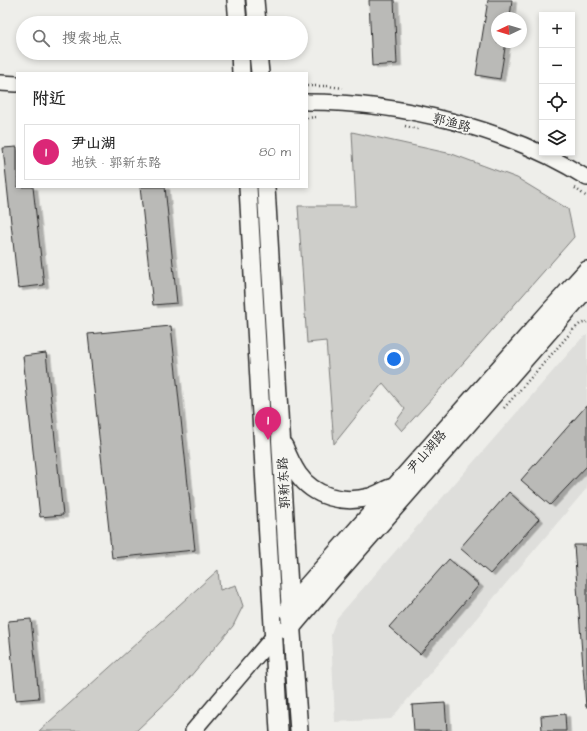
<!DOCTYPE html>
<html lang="zh">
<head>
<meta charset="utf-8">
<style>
	body { margin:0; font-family:"Architects Daughter","LXGW WenKai TC",sans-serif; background:#f6f6f6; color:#222 }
	.controls { position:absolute; right:12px; top:12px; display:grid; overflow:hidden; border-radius:0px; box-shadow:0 2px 6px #0003 }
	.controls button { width:36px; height:36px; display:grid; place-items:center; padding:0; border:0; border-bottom:1px solid #e0e0e0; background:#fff; color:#222; font:20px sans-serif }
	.compass { position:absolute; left:491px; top:12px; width:36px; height:36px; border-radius:50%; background:#fff; box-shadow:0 2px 6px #0003; rotate:266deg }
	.you { position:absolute; left:394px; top:359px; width:14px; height:14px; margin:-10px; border:3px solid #fff; border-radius:50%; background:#1a73e8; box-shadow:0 0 0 6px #1a73e833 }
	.badge { display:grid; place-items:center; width:26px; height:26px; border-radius:50%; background:#db2777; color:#fff; font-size:13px; font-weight:700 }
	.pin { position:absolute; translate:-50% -33px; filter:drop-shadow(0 1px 2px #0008) }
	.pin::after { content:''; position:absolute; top:21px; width:14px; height:12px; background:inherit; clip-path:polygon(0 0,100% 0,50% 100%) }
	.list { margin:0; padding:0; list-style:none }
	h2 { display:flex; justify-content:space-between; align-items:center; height:52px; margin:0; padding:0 16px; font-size:17px }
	h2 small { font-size:13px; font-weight:400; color:#767676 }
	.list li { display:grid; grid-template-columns:26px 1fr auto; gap:12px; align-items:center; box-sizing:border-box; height:56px; margin:0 8px 8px; padding:0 8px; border:1px solid #e0e0e0; border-radius:0px }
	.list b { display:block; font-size:15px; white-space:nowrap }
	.list p { margin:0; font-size:13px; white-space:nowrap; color:#767676 }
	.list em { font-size:13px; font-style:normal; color:#767676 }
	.icon { flex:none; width:22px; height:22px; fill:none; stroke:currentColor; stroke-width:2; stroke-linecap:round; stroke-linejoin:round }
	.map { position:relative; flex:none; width:587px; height:731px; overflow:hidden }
	.search { position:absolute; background:#fff; box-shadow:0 2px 6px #0003; left:16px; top:16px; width:292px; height:44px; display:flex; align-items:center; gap:10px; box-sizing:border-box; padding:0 14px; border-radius:22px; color:#767676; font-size:15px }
	.panel { position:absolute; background:#fff; box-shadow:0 2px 6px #0003; left:16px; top:72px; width:292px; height:116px; border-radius:0px }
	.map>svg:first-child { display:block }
</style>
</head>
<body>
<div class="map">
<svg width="587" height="731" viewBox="0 0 587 731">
	<defs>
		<filter id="shadow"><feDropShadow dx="4.5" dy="2.5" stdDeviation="0" flood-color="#0004"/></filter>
	</defs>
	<rect width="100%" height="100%" fill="#eeeeea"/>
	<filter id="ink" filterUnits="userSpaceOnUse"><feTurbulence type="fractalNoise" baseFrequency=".025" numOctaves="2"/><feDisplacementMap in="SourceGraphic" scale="8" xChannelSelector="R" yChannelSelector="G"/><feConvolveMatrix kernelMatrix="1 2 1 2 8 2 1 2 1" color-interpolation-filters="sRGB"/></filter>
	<g filter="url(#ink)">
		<path fill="#dededb" d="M587,335V488L391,719L335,722L331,635L333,628L337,618L581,339Z"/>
		<g fill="#cececa" stroke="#7c7c7a">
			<path d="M352,132L452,154L517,178L568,209L574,237L435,395L402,431L395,423L405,409L383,383L334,444L326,341L307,343L298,206H356Z"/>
			<path d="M218,570L220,590L236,585L243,606L233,626L178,691L136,731H39Z"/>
		</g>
		<g fill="#babab7" stroke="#2b2b2b" filter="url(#shadow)">
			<path d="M369,0H394L397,64L372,66Z"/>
			<path d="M488,0H512L510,18H497V42H506L500,79L476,75Z"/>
			<path d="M17,147V187H33L44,285L18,288L3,148Z"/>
			<path d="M140,187H165L177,303L153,305Z"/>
			<path d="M171,326L195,550L112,558L88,334Z"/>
			<path d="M46,353L63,515L40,517L23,356Z"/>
			<path d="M587,405V466L550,505L521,480Z"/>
			<path d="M509,492L539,519L490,574L460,548Z"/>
			<path d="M574,545H587V707H586Z"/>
			<path d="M449,559L479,585L420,654L389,627Z"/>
			<path d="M31,619L39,698L16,700L8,621Z"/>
			<path d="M445,703L447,731H414L412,705Z"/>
			<path d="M565,714L566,731H542L541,716Z"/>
		</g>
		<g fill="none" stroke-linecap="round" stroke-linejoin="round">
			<defs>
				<g id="tertiary">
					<path d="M0,83L17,84"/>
					<path d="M307,102C400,102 508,128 587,178"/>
					<path d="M193,731L273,637"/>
				</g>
				<g id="secondary">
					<path d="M236,0L238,23"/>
					<path d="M255,0L257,23"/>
					<path d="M240,53L241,73"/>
					<path d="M258,53L260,73"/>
					<path d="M248,187L279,731"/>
					<path d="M266,187L290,605L299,731"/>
					<path d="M284,446C288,456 292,465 298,474C314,497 343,504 370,497C377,495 383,491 390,488"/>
					<path d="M287,610L290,605L548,313L587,270"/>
					<path d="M286,630L291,628L329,583L587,288"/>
				</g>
			</defs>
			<use href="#tertiary" stroke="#2b2b2b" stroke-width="18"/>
			<use href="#secondary" stroke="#2b2b2b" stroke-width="20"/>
			<g stroke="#2b2b2b" stroke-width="2.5" stroke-dasharray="1 3" stroke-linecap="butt">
				<path d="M307,86H327L343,88"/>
				<path d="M307,118L316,117"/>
				<path d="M405,126L418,129"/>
				<path d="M575,188L587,197"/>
				<path d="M504,408L573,330L580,324L587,322"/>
			</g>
			<use href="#tertiary" stroke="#f6f6f2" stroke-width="15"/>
			<use href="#secondary" stroke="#f6f6f2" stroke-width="17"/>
		</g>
	</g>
	<g text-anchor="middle" stroke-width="4" stroke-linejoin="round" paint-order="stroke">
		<g font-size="13" fill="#2b2b2b" stroke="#f6f6f2">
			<text transform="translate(452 122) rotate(15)" y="5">郭渔路</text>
			<text transform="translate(426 451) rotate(-49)" y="5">尹山湖路</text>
			<text transform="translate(283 483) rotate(-93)" y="5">郭新东路</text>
		</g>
	</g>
</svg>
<div class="controls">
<button>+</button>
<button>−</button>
<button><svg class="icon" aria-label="locate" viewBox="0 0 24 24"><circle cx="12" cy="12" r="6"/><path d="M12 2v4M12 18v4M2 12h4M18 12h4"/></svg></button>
<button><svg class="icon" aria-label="layers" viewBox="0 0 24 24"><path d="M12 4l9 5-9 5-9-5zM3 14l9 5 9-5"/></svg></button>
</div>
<svg class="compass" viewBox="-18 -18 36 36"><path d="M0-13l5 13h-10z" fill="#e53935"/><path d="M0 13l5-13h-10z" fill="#767676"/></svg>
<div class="you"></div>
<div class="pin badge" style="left:268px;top:440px">1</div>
<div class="search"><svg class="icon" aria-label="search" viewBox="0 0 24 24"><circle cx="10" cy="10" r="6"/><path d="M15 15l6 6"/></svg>搜索地点</div>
<section class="panel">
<h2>附近<small></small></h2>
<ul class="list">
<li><span class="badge">1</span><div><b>尹山湖</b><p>地铁 · 郭新东路</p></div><em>80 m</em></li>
</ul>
</section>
</div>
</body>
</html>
